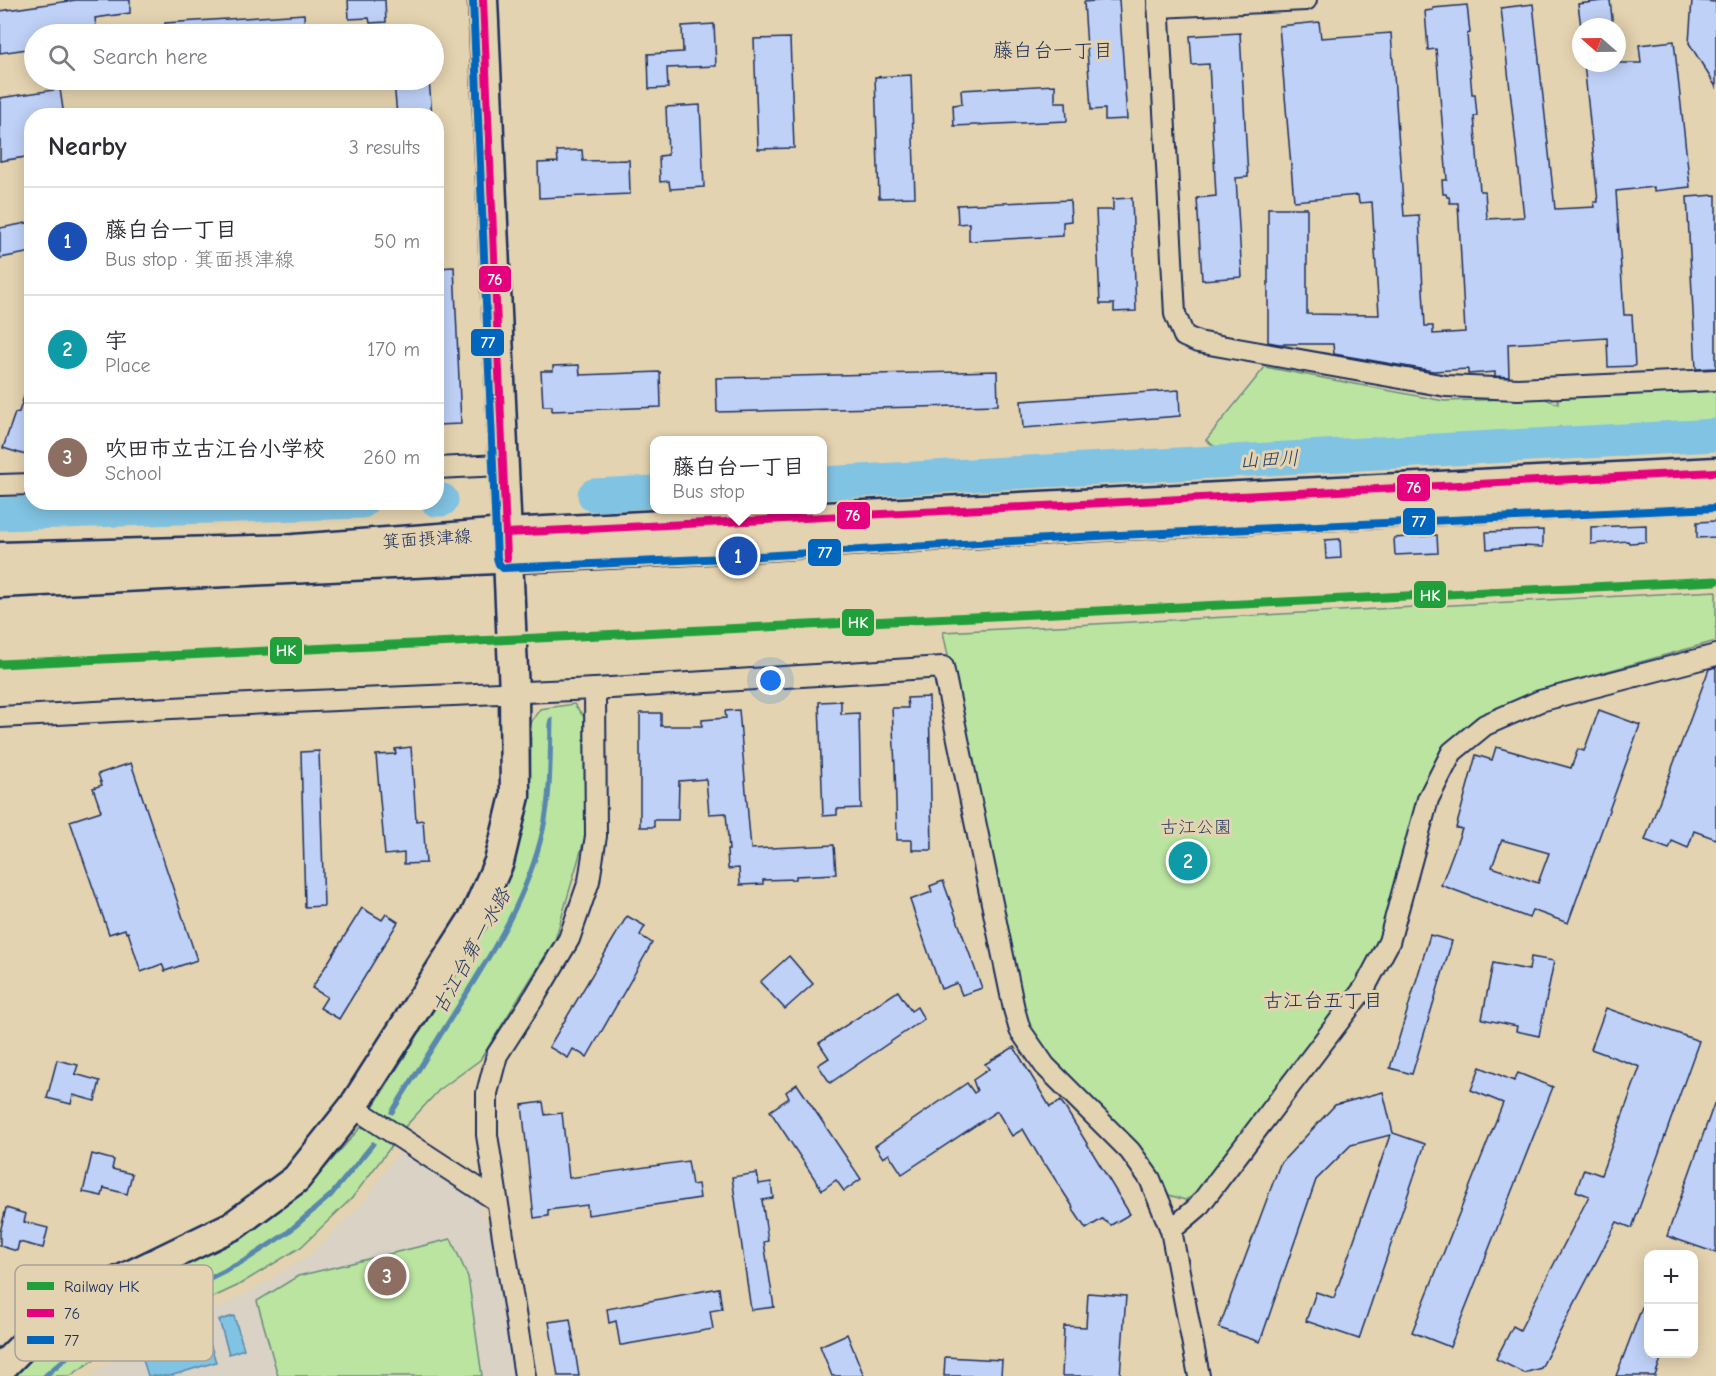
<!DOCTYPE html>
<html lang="en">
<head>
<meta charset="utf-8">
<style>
	body { margin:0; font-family:"Comic Neue","Klee One",sans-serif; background:#f2f2f3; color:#2b2b33 }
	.controls { position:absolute; right:18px; bottom:18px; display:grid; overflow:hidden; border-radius:12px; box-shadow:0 3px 15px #0003 }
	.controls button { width:54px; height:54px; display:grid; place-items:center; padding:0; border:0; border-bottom:2px solid #e1e1e2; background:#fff; color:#2b2b33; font:30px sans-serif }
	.compass { position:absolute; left:1572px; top:18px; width:54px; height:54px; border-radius:50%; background:#fff; box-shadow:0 3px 15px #0003; rotate:290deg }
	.you { position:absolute; left:771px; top:681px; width:21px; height:21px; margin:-15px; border:4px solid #fff; border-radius:50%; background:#1a73e8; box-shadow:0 0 0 9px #1a73e833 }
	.badge { display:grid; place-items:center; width:39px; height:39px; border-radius:50%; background:#d1495b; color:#fff; font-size:20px; font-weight:700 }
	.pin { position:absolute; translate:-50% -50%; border:3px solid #fff; box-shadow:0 2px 6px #0006 }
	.popup { position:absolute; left:650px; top:436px; width:177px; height:78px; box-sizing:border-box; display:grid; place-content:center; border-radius:12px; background:#fff; filter:drop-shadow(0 2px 4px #0005); font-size:20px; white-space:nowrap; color:#7c7c81 }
	.popup b { font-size:22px; color:#2b2b33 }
	.popup::after { content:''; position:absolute; left:50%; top:100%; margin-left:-12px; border:12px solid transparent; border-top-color:#fff }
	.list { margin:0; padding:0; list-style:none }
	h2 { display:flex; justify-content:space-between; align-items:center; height:78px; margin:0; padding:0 24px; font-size:26px }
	h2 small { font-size:20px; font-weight:400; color:#7c7c81 }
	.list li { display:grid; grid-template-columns:39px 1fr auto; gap:18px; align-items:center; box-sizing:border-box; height:108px; padding:0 24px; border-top:2px solid #e1e1e2 }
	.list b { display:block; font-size:22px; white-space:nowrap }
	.list p { margin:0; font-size:20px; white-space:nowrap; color:#7c7c81 }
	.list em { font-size:20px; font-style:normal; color:#7c7c81 }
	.icon { flex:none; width:33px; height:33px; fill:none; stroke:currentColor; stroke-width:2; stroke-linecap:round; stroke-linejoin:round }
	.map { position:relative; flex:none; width:1716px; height:1376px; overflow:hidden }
	.search { position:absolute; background:#fff; box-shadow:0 3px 15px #0003; left:24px; top:24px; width:420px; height:66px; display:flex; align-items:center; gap:15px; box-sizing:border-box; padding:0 21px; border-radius:33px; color:#7c7c81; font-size:22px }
	.panel { position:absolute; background:#fff; box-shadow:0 3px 15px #0003; left:24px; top:108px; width:420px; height:402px; border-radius:24px }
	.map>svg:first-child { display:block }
</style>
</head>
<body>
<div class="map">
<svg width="1716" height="1376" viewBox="0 0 1716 1376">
	<rect width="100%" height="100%" fill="#e4d3b0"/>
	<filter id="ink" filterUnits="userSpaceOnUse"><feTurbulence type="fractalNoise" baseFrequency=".0167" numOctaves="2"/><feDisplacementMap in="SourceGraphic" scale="12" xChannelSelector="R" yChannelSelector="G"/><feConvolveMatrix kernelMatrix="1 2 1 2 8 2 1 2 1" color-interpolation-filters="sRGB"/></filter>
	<g filter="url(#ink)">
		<path fill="#d9d2c5" d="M401,1149L478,1202L493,1236L516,1376H90L137,1343L243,1295L307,1257L360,1206Z"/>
		<g fill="#bbe4a0" stroke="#6b8a7f" stroke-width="1.5">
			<path d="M1265,367L1444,401L1543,398L1558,404V397L1716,389V423L1561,433L1560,427L1540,434L1217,448L1206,440Z"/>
			<path d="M1716,591V641L1539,690L1477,717L1442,747L1418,796L1380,939L1357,983L1203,1191L1185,1200L1169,1195L1156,1173L1052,1060L1030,1030L1023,1008L943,632Z"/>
			<path d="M574,704L584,717L585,837L555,940L480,1060L439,1090L403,1129L375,1114L373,1107L489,922L512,866L530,795L531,722L540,709Z"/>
			<path d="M368,1127L393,1144L352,1198L301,1247L237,1286L139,1332L133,1330L121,1305L125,1296L240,1238L302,1194L360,1128Z"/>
			<path d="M451,1239L468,1277L482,1376H278L257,1301L298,1276Z"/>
			<path d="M105,1307L114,1310L126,1331L122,1340L70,1376H16L39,1351L95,1311Z"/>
		</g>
		<g fill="#81c3e2" stroke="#5888ad" stroke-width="1.5">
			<path d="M234,1316L244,1349L229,1354L219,1320Z"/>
			<path d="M207,1334L216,1362L170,1376H148L141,1353Z"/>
		</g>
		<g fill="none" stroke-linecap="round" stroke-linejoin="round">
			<g stroke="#5888ad" stroke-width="5">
				<path d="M392,1112C414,1077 436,1042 458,1007C494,950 528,896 543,830C551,794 550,757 551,720"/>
				<path d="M45,1376L67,1357L109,1329L246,1260L287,1233L331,1195L373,1144"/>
			</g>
			<g stroke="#81c3e2" stroke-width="33">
				<path d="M822,483L1716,435"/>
				<path d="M594,495L654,492"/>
				<path d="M436,500H442"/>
				<path d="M0,514L362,502"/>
			</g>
		</g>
		<g fill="#bfd1f7" stroke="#1b2f5e" stroke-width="1.5" fill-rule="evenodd">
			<path d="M76,0H130V13L95,18L97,34H34V48L0,53V11Z"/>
			<path d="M348,0H385L386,22L370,23L369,18L349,19Z"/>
			<path d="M1105,0H1119L1127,119L1105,120V109L1091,110L1084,2Z"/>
			<path d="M1610,0L1613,27H1581L1578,4Z"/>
			<path d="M1692,0L1716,2V87L1689,43Z"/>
			<path d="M1533,4L1555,209L1595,207L1594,202H1598L1584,63H1641L1639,45L1674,41L1690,187L1654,191V187L1616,191L1624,315H1632L1635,366L1608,367L1607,338L1508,344L1509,377L1495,376V372L1468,374V369L1433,371L1334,354L1333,344H1279L1268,342V208H1307V314L1379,315L1372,202L1359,203L1358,195L1294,201L1279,26L1319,22L1321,38L1391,33L1404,216L1419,215L1425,326H1433V334L1465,332L1458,203H1450L1449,197H1447L1446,194H1443L1442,180H1447L1436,49L1428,50L1425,11L1433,10V8L1467,5L1470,33L1467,34L1472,94H1475L1477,116H1474L1480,191H1485L1487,219L1524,217L1501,8Z"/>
			<path d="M304,14L305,32H296L297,34H165V23Z"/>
			<path d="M714,24L716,66L667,68L668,88L649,89L648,54L683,52L682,26Z"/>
			<path d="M1240,33L1248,177L1236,178L1242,277L1202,280L1197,198L1216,196L1209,64L1192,65L1190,36Z"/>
			<path d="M790,38L794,148L758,149L754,39Z"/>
			<path d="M911,75L915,197L879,198L875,77Z"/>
			<path d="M429,80L432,116H397L394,82Z"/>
			<path d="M1055,85V102H1066L1067,121L954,126L953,105L962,104L961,90Z"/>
			<path d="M60,89L64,116H32V156L0,161V98Z"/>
			<path d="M700,105L704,187L670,189L669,181L660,182L659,156L668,155L666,107Z"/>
			<path d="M582,150L583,161L629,160L630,194L539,198L538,163L558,162L557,151Z"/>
			<path d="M1716,195V368L1696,369L1687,197Z"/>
			<path d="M1132,198L1136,311L1114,312V304H1100L1096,210H1113V199Z"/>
			<path d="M1070,200L1071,221L1063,222V236L969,241V223L958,224L957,205Z"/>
			<path d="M32,222V252L0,258V228Z"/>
			<path d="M454,267L461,424L436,425V268Z"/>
			<path d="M579,365L580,375L660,372L661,407L552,411V406H543L541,371H553V366Z"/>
			<path d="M997,371L998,405L717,412L716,378Z"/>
			<path d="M29,381L32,382V457L3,448L15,413L19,412Z"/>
			<path d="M1179,390L1180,416L1023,428L1021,401Z"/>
			<path d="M1716,521V537L1697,538V522Z"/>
			<path d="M1646,525V542L1629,543L1628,541L1591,544V527Z"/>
			<path d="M1543,530V547L1521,546L1487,549L1486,532Z"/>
			<path d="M1437,535L1438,553L1395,555L1394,538Z"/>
			<path d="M1340,539L1341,558L1326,559L1325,540Z"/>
			<path d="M1716,667V839L1694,831L1688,848L1672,841L1669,849L1645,840L1709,669Z"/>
			<path d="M929,697L932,850H912V840H897L895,767L892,708H908L907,698Z"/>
			<path d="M841,701V714L859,713L861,808L837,809V815L823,816L819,702Z"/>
			<path d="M739,710L751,849L834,845L836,874L796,876V879L763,880V884L740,885L739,868L728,869L727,850H729L726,813L709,814L706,779L679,781L678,820H654V827H640V713H661V726H702V720L726,718L725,711Z"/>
			<path d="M1599,710L1640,725L1568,923L1532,910L1529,918L1441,885L1462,829L1456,828L1476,755L1492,760L1496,747L1571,768L1578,749L1584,751ZM1502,840L1549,853L1538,883L1492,867Z"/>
			<path d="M411,747L416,821L423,820L426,863L404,864V853L385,855L376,755L396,754L395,749Z"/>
			<path d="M319,751L324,906L305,907L301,752Z"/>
			<path d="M131,763L197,960L165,971L162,964L141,972L128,932L126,933L125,929L109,934L70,821L101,811L93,788L102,785L98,774Z"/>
			<path d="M943,881L982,988L962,995L957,983L941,989L910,900L932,892L930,886Z"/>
			<path d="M362,908L382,920L386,914L398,922L339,1019L320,1008L327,997L312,988Z"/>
			<path d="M627,916L645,926L640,935L652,943L587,1057L573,1049L568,1058L549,1047Z"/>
			<path d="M1430,935L1452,941L1412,1074L1390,1068Z"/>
			<path d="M789,956L813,984L785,1009L760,982Z"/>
			<path d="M1531,957L1554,961L1539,1036L1516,1031L1517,1026L1482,1019L1493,963L1529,970Z"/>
			<path d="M898,991L911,1011L917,1007L924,1019L830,1083L818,1065L829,1058L819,1043Z"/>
			<path d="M1606,1008L1699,1041L1632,1228L1617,1222L1541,1368L1524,1373L1496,1359L1513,1326L1520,1330L1589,1196L1576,1191L1584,1169L1601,1175L1640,1067L1591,1049Z"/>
			<path d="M1014,1047L1050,1107L1061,1101L1130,1214L1111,1225L1102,1219L1086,1229L1072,1208L1073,1207L1046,1165H1044L1023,1129L1012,1136L997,1111L902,1174L889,1154L883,1158L875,1146L967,1083L974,1093L977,1091L973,1080L989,1069L985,1064Z"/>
			<path d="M57,1060L78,1065L75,1074L100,1081L95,1101L73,1095L71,1104L47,1098Z"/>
			<path d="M1480,1067L1514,1081L1518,1073L1553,1087L1450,1347L1412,1332L1503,1103L1471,1090Z"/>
			<path d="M797,1084L861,1179L844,1191L836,1180L822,1190L770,1111L789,1098L786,1092Z"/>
			<path d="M1383,1092L1393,1133L1425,1144L1359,1339L1306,1321L1316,1292L1334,1298L1390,1135L1351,1145L1316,1180L1260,1342L1219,1328L1280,1164L1335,1105Z"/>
			<path d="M543,1102L545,1115L562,1113L569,1178L688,1161L692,1185L698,1184L700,1198L588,1215L587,1205L548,1210V1216L534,1218L522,1105Z"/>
			<path d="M1714,1104H1716V1253L1667,1236Z"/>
			<path d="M92,1154L114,1160L112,1169L132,1174L127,1194L104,1188L102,1196L83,1192Z"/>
			<path d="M757,1173L759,1184L771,1182L773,1198L762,1200L768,1241L764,1242L774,1307L751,1310L732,1177Z"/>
			<path d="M6,1208L26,1214L24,1222L48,1228L43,1248L19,1242L17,1251L0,1246V1232Z"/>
			<path d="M719,1288L722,1309L710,1311L713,1329L622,1345H620L616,1321L609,1323L607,1309Z"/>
			<path d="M1088,1293L1126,1296L1120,1376H1062L1064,1326L1086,1327Z"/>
			<path d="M1647,1294H1648V1353H1663L1655,1376H1616Z"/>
			<path d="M570,1319L579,1376H558L549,1322Z"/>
			<path d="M847,1334L864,1376H832L820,1346Z"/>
			<path d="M945,1357L1002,1360L1001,1376H944Z"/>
		</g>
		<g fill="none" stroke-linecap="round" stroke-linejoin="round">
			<defs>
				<g id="street">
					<path d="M1158,0L1175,314L1184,336L1198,342L1446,386L1518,389L1716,380"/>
					<path d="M1158,7L1306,0"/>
					<path d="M436,468L502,465"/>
					<path d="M0,485L32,484"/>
					<path d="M0,717L267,703L595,689L943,667L1014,1009L1020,1030L1045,1066L1130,1151L1150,1179L1171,1230L1199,1376"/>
					<path d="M353,1107L496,1200"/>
					<path d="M1171,1230L1198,1207L1365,987L1389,942L1428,799L1452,752L1485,725L1540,701L1716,655"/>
					<path d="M525,1376L487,1135V1093L497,1055L535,996L569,939L589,881L596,836L595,689"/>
				</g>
				<g id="secondary">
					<path d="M0,557L294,549L506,533L1716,472"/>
					<path d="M0,583L725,548L1097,526L1716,497"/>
					<path d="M0,1369L36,1333L108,1286L234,1225L296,1179L353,1107L475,916L499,862L515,796L514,692L483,0"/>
				</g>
			</defs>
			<use href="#street" stroke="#1b2f5e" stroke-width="24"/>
			<use href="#secondary" stroke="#1b2f5e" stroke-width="33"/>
			<use href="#street" stroke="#e4d3b0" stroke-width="20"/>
			<use href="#secondary" stroke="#e4d3b0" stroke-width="28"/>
			<defs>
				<g id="bus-1">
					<path d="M483,0L507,558"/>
					<path d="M506,533L1716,472"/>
				</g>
				<path id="bus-2" d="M473,0L497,558L499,564L503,568L726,558L1098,536L1716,508"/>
			</defs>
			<use href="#bus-1" stroke="#e4d3b0" stroke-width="12"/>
			<use href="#bus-2" stroke="#e4d3b0" stroke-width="12"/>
			<use href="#bus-1" stroke="#e5007d" stroke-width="8"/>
			<use href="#bus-2" stroke="#0065bd" stroke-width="8"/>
			<defs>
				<path id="rail-1" d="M0,664L1716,581"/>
			</defs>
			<use href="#rail-1" stroke="#e4d3b0" stroke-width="14"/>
			<use href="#rail-1" stroke="#209f3a" stroke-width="9"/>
		</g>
	</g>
	<g text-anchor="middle" stroke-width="6" stroke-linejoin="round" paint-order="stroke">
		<g font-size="18" fill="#1b2f5e" stroke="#e4d3b0">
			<text transform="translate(427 539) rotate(-4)" y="6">箕面摂津線</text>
		</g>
		<g font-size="18" fill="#2b4165" stroke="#e4d3b0">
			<text x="1196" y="833">古江公園</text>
		</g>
		<g font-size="20" fill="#1b2f5e" stroke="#e4d3b0">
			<text x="1053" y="57">藤白台一丁目</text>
			<text x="1323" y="1007">古江台五丁目</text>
		</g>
		<g font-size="20" font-style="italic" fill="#253e6b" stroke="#e4d3b0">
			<text transform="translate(1269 459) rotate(-3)" y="7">山田川</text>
			<text transform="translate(471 951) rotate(-61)" y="7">古江台第一水路</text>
		</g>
	</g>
	<rect x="15" y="1265" width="198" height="96" rx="9" fill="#e4d3b0" stroke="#a8a297" stroke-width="1.5"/>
	<rect x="27" y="1282" width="27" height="8" fill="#209f3a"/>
	<rect x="27" y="1309" width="27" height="8" fill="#e5007d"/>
	<rect x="27" y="1336" width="27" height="8" fill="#0065bd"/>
	<g font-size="16" fill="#1b2f5e">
		<text x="64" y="1292">Railway HK</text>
		<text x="64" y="1319">76</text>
		<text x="64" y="1346">77</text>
	</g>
	<g stroke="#e4d3b0" stroke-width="2">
		<rect x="478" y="265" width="34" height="28" rx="6" fill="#e5007d"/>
		<rect x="470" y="328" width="35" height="29" rx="6" fill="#0065bd"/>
		<rect x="1396" y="473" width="35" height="29" rx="6" fill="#e5007d"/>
		<rect x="836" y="501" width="35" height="29" rx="6" fill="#e5007d"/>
		<rect x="1402" y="507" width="34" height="29" rx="6" fill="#0065bd"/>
		<rect x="807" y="538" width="35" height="29" rx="6" fill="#0065bd"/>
		<rect x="1413" y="580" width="34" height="29" rx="6" fill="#209f3a"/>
		<rect x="841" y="608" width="34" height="29" rx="6" fill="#209f3a"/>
		<rect x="269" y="636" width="34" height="29" rx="6" fill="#209f3a"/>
	</g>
	<g font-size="16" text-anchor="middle" font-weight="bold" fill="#fff">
		<text x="495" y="285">76</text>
		<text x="488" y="348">77</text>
		<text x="1414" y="493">76</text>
		<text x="853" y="521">76</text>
		<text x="1419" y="527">77</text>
		<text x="825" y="558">77</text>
		<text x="1430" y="601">HK</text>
		<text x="858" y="628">HK</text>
		<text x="286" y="656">HK</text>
	</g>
</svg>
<div class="controls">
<button>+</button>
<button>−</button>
</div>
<svg class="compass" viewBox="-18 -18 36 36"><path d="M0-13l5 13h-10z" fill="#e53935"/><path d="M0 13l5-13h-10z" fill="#7c7c81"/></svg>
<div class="you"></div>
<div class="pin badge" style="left:738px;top:556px;background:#1a4fb4">1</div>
<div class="popup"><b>藤白台一丁目</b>Bus stop</div>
<div class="pin badge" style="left:1188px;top:861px;background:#0f9aa8">2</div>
<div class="pin badge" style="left:387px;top:1276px;background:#8d6e63">3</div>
<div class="search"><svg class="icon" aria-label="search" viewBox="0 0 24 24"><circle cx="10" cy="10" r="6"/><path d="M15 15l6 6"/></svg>Search here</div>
<section class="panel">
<h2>Nearby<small>3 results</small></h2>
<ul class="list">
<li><span class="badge" style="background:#1a4fb4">1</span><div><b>藤白台一丁目</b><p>Bus stop · 箕面摂津線</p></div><em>50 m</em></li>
<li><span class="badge" style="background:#0f9aa8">2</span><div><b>宇</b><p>Place</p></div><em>170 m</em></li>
<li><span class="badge" style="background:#8d6e63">3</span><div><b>吹田市立古江台小学校</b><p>School</p></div><em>260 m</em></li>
</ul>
</section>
</div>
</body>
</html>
